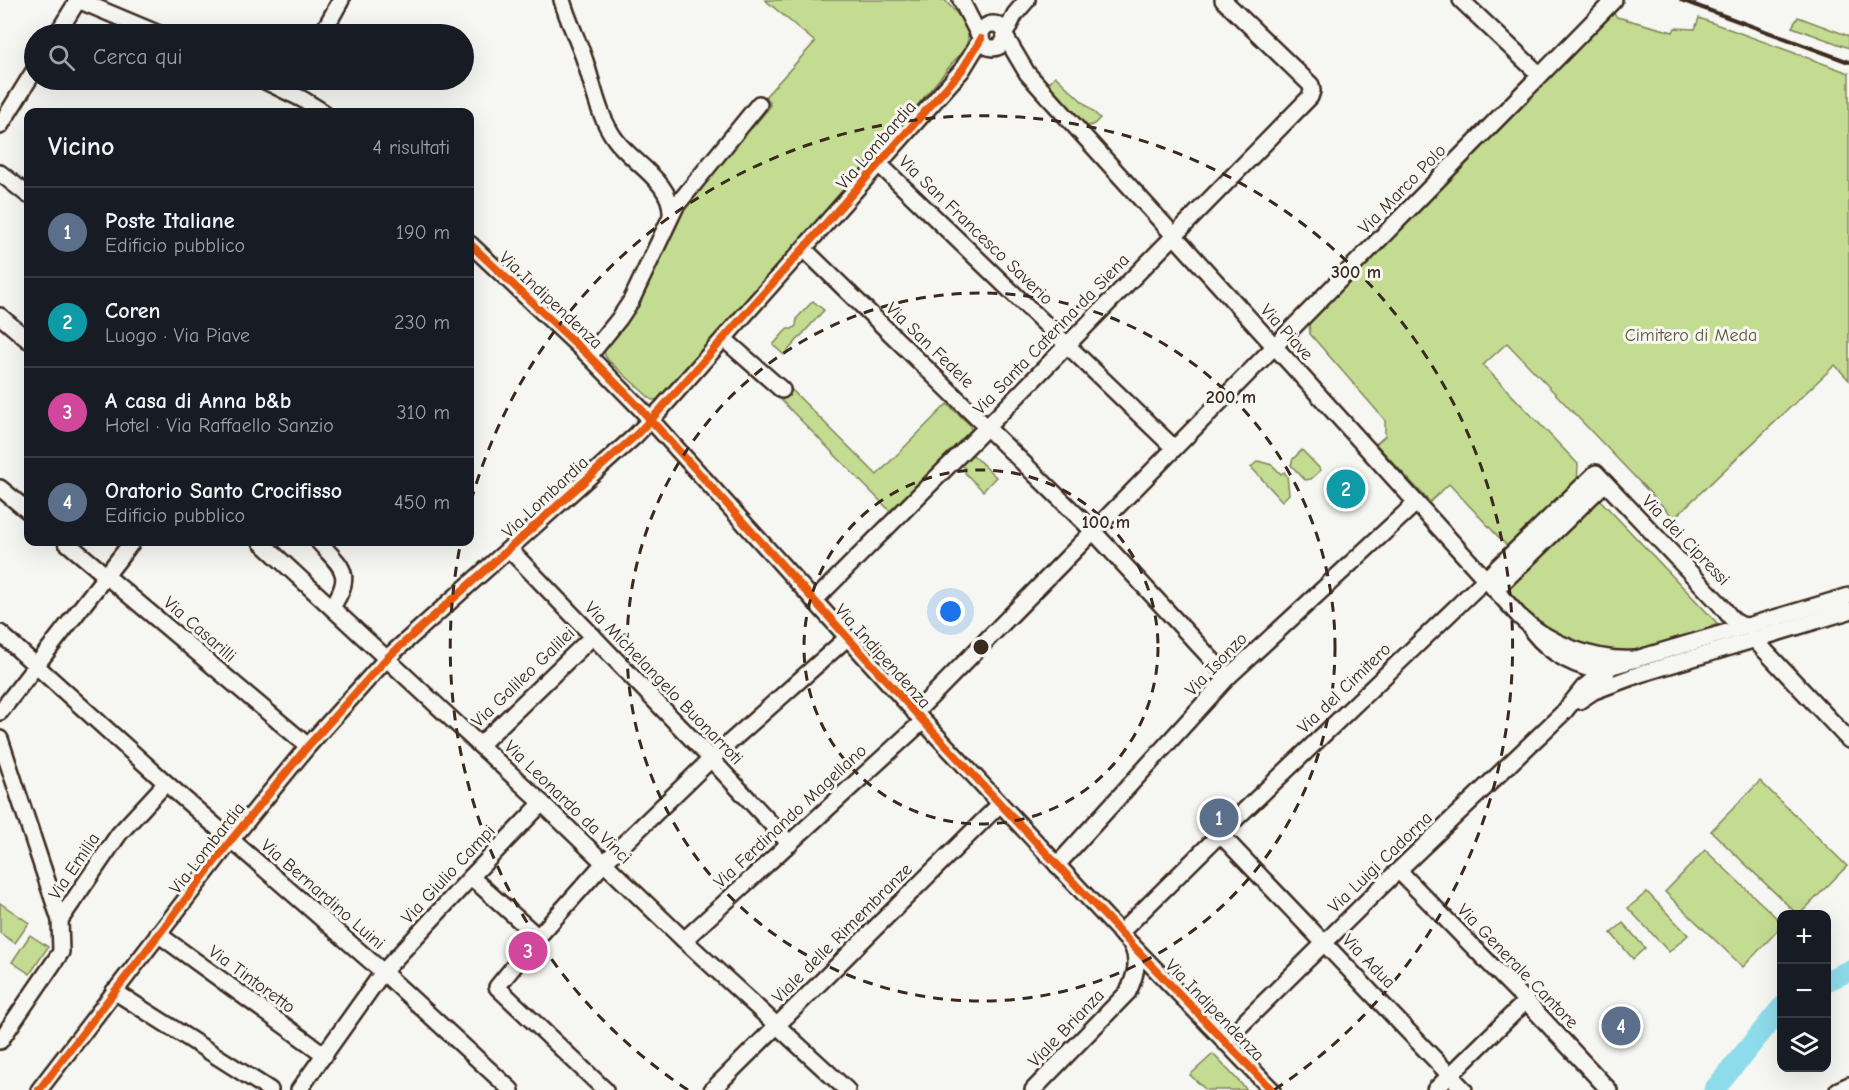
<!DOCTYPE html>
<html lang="it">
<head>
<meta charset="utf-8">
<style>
	body { margin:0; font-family:"Comic Neue",sans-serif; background:#242831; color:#f1f3f6 }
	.controls { position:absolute; right:18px; bottom:18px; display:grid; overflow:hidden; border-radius:12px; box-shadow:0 6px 24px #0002 }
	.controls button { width:54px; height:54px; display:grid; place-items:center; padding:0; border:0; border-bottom:2px solid #363941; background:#171b24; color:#f1f3f6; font:30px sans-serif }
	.you { position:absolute; left:951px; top:612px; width:21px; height:21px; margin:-15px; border:4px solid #fff; border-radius:50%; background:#1a73e8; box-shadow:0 0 0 9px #1a73e833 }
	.badge { display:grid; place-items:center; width:39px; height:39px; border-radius:50%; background:#9f9995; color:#fff; font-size:20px; font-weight:700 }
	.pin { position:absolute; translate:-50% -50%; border:3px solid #fff; box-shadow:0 2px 6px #0006 }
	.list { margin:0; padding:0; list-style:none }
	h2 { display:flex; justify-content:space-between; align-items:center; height:78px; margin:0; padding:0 24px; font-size:26px }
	h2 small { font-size:20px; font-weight:400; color:#9ea1a6 }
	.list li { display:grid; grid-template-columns:39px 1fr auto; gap:18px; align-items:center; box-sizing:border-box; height:90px; padding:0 24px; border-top:2px solid #363941 }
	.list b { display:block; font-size:22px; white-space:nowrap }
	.list p { margin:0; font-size:20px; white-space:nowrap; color:#9ea1a6 }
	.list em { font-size:20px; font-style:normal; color:#9ea1a6 }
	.icon { flex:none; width:33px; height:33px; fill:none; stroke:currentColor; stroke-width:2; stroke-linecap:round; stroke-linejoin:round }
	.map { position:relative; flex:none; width:1849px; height:1090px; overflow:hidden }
	.search { position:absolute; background:#171b24; box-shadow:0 6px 24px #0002; left:24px; top:24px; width:450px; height:66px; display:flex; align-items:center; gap:15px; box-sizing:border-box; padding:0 21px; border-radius:33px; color:#9ea1a6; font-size:22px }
	.panel { position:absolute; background:#171b24; box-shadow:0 6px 24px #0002; left:24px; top:108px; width:450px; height:438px; border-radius:12px }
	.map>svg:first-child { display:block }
</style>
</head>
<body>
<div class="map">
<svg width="1849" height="1090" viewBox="0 0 1849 1090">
	<rect width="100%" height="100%" fill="#f6f6f2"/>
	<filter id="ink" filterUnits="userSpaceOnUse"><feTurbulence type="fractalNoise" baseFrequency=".0167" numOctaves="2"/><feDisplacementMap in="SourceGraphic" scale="12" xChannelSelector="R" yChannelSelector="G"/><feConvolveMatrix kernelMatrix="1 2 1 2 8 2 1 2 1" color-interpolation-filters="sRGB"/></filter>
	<g filter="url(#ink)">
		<g fill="#c3dc92" stroke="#7f8358" stroke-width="1.5">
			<path d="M765,0H945C956,14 976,29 965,48L877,154L661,399L652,400L608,360L605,355L604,349L674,230L686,200L747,130L752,128L770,107V101L765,97L815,42Z"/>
			<path d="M1613,13L1617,17L1673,32L1675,28L1695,29L1699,18L1849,73V380L1835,365L1674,518L1507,343L1483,365L1578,464L1577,486L1495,565H1488L1507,546L1449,484L1430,502L1376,444L1385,436V420L1310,334L1309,322Z"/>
			<path d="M1798,17L1849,36V48L1792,27Z"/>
			<path d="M1055,76L1100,118L1094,124L1086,127L1048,84Z"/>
			<path d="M813,301L824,310L784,355L773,345L787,329H792L796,326L797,318Z"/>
			<path d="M787,385L877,475L947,404L970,425L971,431L890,511L777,396Z"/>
			<path d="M1302,450L1321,470L1311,479L1305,480L1291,465L1293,459Z"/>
			<path d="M972,454L996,477L983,491L965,473V468L961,465Z"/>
			<path d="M1258,461L1272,465L1281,474L1284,472L1287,476L1289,494L1282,501L1251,467Z"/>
			<path d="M1595,500H1600L1718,624L1712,626L1713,630L1635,653L1607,652L1561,638L1538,622L1510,594L1508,587Z"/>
			<path d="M1760,781L1847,866L1800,914H1797L1711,831Z"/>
			<path d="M1705,850L1781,922V927L1743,967L1665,892Z"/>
			<path d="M1647,892L1688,935L1669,952L1628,908Z"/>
			<path d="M0,903L29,923L15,943L0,933Z"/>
			<path d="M1623,923L1645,948L1633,959L1611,933Z"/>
			<path d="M30,935L48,947L30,974L12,962Z"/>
			<path d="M1213,1054L1247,1090H1206L1190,1075Z"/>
		</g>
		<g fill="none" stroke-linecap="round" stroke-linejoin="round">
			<g stroke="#8edceb" stroke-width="21">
				<path d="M1826,981L1849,971"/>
				<path d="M1714,1090L1782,1007"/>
			</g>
			<defs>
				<g id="minor">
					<path d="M78,0L159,34"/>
					<path d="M562,0C568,21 578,40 585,61C594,88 598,115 615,139C632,163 673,182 671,215"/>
					<path d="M961,0L980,37"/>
					<path d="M1461,0L1540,75"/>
					<circle cx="993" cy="36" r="12"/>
					<path d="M57,34L78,0"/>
					<path d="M322,34L341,0"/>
					<path d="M1005,34L1015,14L1027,0"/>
					<path d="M1005,36L1027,73L1043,91L1519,616C1548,644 1596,662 1636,659"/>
					<path d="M263,80L302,99L323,112"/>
					<path d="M0,126L34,71"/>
					<path d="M879,164L1174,448"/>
					<path d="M0,173L28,195"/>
					<path d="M470,244L589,356L640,408L923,721L1132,945L1272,1090"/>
					<path d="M804,249L1093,531L1228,677"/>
					<path d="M0,316L28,340"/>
					<path d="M724,339L782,390"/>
					<path d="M589,356L619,319L631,301L676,206L759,104"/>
					<path d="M0,488L28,511"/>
					<path d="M66,542L308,746"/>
					<path d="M261,542L542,803L684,940L847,1090"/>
					<path d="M319,542C341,567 355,573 332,607"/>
					<path d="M510,550L711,759L790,844"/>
					<path d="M1495,590L1605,483"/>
					<path d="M814,601L987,427L1310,97L1312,91L1311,85L1223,0"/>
					<path d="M1533,632C1551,655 1578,669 1607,672"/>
					<path d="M0,633L166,783L383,972L511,1090"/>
					<path d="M1754,639L1849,740"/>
					<path d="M1579,701L1594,691L1640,674L1849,611"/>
					<path d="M0,712L132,542"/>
					<path d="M915,713L1614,0"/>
					<path d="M0,739L60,920"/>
					<path d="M480,745L593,636"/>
					<path d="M1220,834L1464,1090"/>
					<path d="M1057,865L1228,677L1416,503"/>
					<path d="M1399,871L1526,1001L1609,1090"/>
					<path d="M471,877L538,937"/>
					<path d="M1120,933L1220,834L1596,473L1719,603C1729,614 1734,627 1750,626"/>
					<path d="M158,934L325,1055"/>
					<path d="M684,940L923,721"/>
					<path d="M114,991L270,1090"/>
					<path d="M0,1041L61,952L60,920L119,834L166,783"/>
					<path d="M1224,1042L1383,885L1564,712L1584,687L1609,667L1849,596"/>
					<path d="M39,1090L232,839L308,746L387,658L635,436L661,409L962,70L981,39"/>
					<path d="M299,1090L383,972L471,877L542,803"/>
					<path d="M605,1090L497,987L538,937L604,863L711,759L847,638"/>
					<path d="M712,1090L1000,804"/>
					<path d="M1033,1090L1128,992C1135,977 1140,962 1132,945"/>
					<path d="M1435,1090L1526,1001"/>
					<path d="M1838,1090L1849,1085"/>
				</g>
			</defs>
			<use href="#minor" stroke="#3b2a1e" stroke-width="20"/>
			<use href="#minor" stroke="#f6f6f2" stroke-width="15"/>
			<path stroke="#3b2a1e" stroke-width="4" d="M1681,0L1849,62"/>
			<defs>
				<g id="cycleway">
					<path d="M470,244L589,356L640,408L923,721L1132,945L1272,1090"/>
					<path d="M39,1090L232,839L308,746L387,658L635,436L661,409L962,70L981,39"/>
				</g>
			</defs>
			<use href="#cycleway" stroke="#f6f6f2" stroke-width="11"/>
			<use href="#cycleway" stroke="#e8590c" stroke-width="8"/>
		</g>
	</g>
	<g fill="none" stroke="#3b2a1e" stroke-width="3" stroke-dasharray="10 8">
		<circle cx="981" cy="647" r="177"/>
		<circle cx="981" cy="647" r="354"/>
		<path d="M688 1090A531 531 0 0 1 460 546M471 501A531 531 0 1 1 1274 1090"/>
	</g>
	<g text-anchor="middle" stroke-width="6" stroke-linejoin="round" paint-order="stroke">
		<g font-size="18" fill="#3b2a1e" stroke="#f6f6f2">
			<text transform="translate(876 145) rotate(-49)" y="6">Via Lombardia</text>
			<text transform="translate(1402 189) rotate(-46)" y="6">Via Marco Polo</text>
			<text transform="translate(976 230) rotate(44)" y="6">Via San Francesco Saverio</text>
			<text transform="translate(551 300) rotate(43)" y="6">Via Indipendenza</text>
			<text transform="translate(1287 332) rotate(48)" y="6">Via Piave</text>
			<text transform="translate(1051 334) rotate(-46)" y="6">Via Santa Caterina da Siena</text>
			<text transform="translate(930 345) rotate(44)" y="6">Via San Fedele</text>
			<text transform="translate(545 497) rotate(-43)" y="6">Via Lombardia</text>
			<text transform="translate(1686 540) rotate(46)" y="6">Via dei Cipressi</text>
			<text transform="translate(200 629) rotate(41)" y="6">Via Casarilli</text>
			<text transform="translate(883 656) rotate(48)" y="6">Via Indipendenza</text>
			<text transform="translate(1216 664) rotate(-46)" y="6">Via Isonzo</text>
			<text transform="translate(523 677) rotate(-44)" y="6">Via Galileo Galilei</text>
			<text transform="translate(664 683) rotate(46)" y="6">Via Michelangelo Buonarroti</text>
			<text transform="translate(1344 688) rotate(-44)" y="6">Via del Cimitero</text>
			<text transform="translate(568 802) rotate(44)" y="6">Via Leonardo da Vinci</text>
			<text transform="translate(790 816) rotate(-43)" y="6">Via Ferdinando Magellano</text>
			<text transform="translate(207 848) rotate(-52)" y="6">Via Lombardia</text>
			<text transform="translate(1380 862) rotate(-44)" y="6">Via Luigi Cadorna</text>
			<text transform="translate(74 866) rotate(-56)" y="6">Via Emilia</text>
			<text transform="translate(448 874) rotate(-47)" y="6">Via Giulio Campi</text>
			<text transform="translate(323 894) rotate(41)" y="6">Via Bernardino Luini</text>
			<text transform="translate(842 933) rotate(-45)" y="6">Viale delle Rimembranze</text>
			<text transform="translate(1369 961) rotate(46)" y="6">Via Adua</text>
			<text transform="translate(1518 966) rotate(46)" y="6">Via Generale Cantore</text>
			<text transform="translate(252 979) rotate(36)" y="6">Via Tintoretto</text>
			<text transform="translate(1215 1010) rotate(46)" y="6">Via Indipendenza</text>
			<text transform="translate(1066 1028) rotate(-46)" y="6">Viale Brianza</text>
		</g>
		<g font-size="18" fill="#5d563b" stroke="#f6f6f2">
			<text x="1691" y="341">Cimitero di Meda</text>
		</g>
	</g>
	<circle cx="981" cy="647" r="9" fill="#3b2a1e" stroke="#f6f6f2" stroke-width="3"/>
	<g font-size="18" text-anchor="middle" font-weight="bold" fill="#3b2a1e" stroke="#f6f6f2" stroke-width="6" stroke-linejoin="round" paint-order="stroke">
		<text x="1356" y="278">300 m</text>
		<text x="1231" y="403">200 m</text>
		<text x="1106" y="528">100 m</text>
	</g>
</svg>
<div class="controls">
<button>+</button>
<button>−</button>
<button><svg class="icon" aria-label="layers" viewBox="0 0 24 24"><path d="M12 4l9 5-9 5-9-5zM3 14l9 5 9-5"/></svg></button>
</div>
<div class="you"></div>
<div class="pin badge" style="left:1219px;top:818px;background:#5c6f8a">1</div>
<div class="pin badge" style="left:1346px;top:489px;background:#0f9aa8">2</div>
<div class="pin badge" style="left:528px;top:951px;background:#d1479c">3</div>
<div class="pin badge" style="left:1621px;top:1026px;background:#5c6f8a">4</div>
<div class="search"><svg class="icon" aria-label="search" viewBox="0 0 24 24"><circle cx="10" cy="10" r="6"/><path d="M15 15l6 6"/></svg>Cerca qui</div>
<section class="panel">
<h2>Vicino<small>4 risultati</small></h2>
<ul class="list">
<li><span class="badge" style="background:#5c6f8a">1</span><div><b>Poste Italiane</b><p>Edificio pubblico</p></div><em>190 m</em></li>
<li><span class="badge" style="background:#0f9aa8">2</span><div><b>Coren</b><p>Luogo · Via Piave</p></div><em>230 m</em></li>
<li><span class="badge" style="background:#d1479c">3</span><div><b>A casa di Anna b&amp;b</b><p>Hotel · Via Raffaello Sanzio</p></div><em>310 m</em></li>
<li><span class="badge" style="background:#5c6f8a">4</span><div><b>Oratorio Santo Crocifisso</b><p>Edificio pubblico</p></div><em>450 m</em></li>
</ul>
</section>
</div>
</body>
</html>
